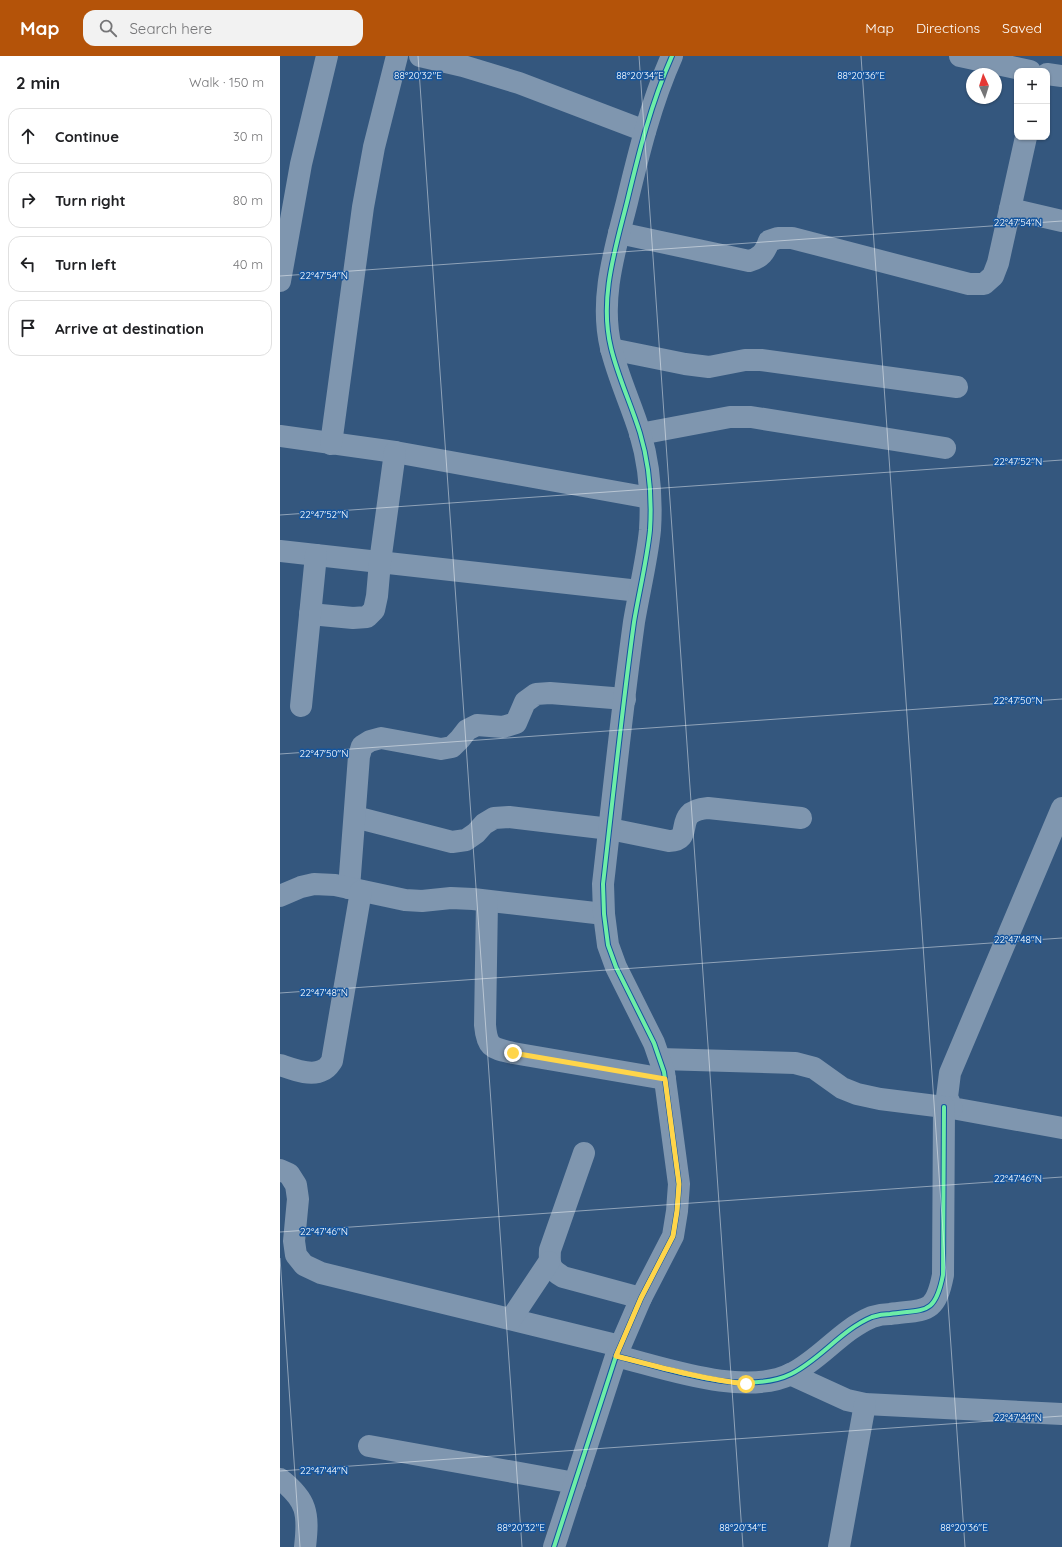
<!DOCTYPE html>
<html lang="en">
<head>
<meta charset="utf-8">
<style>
	body { margin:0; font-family:Quicksand,sans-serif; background:#f2f2f2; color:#202124 }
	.controls { position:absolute; right:12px; top:12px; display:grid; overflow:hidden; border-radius:8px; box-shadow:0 1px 3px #0004 }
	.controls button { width:36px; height:36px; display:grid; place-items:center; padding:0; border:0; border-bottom:1px solid #e0e0e0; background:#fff; color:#202124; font:20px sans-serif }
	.compass { position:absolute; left:686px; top:12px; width:36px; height:36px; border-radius:50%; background:#fff; box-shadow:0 1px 3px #0004; rotate:356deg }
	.stop { position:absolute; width:12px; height:12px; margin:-9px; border:3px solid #ffd54a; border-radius:50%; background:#fff }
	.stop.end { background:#ffd54a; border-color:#fff; box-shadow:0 1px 4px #0008 }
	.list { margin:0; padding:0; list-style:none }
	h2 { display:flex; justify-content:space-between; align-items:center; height:52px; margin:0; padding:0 16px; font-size:17px }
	h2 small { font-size:13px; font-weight:400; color:#757577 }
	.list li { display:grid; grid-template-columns:26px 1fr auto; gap:12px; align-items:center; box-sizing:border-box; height:56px; margin:0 8px 8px; padding:0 8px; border:1px solid #e0e0e0; border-radius:12px }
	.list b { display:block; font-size:15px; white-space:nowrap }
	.list em { font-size:13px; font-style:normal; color:#757577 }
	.icon { flex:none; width:22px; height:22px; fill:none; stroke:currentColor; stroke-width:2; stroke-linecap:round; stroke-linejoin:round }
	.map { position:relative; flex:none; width:782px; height:1491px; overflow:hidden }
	header { display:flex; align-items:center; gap:24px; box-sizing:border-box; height:56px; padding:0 20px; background:#b45309; color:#fff }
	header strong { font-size:19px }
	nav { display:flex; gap:22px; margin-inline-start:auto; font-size:14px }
	.search { width:280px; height:36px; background:#f2f2f2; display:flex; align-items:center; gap:10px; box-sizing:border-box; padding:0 14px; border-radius:12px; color:#757577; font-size:15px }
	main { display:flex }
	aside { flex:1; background:#fff }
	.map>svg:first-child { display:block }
</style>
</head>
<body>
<header>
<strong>Map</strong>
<div class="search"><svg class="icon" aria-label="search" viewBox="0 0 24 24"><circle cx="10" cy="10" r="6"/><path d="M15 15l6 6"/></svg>Search here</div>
<nav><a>Map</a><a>Directions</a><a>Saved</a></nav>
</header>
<main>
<aside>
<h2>2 min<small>Walk · 150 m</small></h2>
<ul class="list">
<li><svg class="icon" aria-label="ahead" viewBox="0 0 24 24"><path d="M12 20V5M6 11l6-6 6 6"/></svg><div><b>Continue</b></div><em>30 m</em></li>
<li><svg class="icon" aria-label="right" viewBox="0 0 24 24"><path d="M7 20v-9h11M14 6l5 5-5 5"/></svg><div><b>Turn right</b></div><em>80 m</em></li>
<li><svg class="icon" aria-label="left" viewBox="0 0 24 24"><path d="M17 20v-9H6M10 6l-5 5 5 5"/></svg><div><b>Turn left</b></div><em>40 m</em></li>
<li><svg class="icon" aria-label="arrive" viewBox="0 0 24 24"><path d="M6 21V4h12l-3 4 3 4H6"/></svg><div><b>Arrive at destination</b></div></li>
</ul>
</aside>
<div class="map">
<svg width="782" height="1491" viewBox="0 0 782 1491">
	<rect width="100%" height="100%" fill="#34577e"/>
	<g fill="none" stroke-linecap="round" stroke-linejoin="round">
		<g stroke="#7f96af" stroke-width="22">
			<path d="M140,0L183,10L239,27L365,75"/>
			<path d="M680,0L750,15"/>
			<path d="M767,18L782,20"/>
			<path d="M730,153L782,165"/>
			<path d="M339,177L469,205C481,202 485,196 489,185L498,182H512L689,228H704L713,220L718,207L746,81"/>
			<path d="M0,225L21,108L47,0"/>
			<path d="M331,293L405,308L429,311L465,304H481L677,331"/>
			<path d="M360,378L450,361H471L665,392"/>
			<path d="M0,380L115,396L370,442"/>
			<path d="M51,388L83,151L94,91L117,0"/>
			<path d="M0,495L359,535"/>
			<path d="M30,558L73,562L87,561L94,554L97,540L100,506L115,396"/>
			<path d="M21,650L36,499"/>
			<path d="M782,752L670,1017L667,1041L672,1052L782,1072"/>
			<path d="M75,761L172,786L186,784L196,777L204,768L214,762L229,761L330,773L389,785C417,784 390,755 428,752L521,762"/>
			<path d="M69,832L79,700L82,690L90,685L101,682L161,693L172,691L180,683L187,674L197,669L223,671L236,667L245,646L256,638L270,637L345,643"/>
			<path d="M0,840L21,831L34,828L55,829L125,844L142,845L171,842L193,843L324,858"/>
			<path d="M207,845L205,969C207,992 212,992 233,997L385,1023"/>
			<path d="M380,1003L515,1007L534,1012L562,1032L577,1038L600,1043L672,1052"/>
			<path d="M0,1009C12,1013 31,1021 43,1014C47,1013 50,1008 52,1005L81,835"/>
			<path d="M304,1097L270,1194C269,1210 270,1213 283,1221L361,1242"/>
			<path d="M0,1114L9,1118L16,1129L18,1143L14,1185L16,1199L24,1209L41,1217L340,1290"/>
			<path d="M231,1263L269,1206"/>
			<path d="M336,1300C385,1312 464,1341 511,1318C541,1303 561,1274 592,1261C598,1259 604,1258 610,1258C646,1253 655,1259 663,1219L664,1051"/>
			<path d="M510,1318L567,1344L585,1348L782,1358"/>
			<path d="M89,1390L295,1427"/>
			<path d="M0,1423C27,1444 29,1457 25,1491"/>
			<path d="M274,1491L336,1300L361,1242L393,1180L397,1155L399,1128L384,1016L374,987L336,911L328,889L324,858L323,828C333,741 342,653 354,566C359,536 367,504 370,474C372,442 369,407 360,377C351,348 338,321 331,292C319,243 335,194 347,146C359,96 371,47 392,0"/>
			<path d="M559,1491L585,1348"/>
		</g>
		<defs>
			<g id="cycleway">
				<path d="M336,1300C385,1312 464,1341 511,1318C541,1303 561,1274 592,1261C598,1259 604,1258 610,1258C646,1253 655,1259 663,1219L664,1051"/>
				<path d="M274,1491L336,1300L361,1242L393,1180L397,1155L399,1128L384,1016L374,987L336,911L328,889L324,858L323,828C333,741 342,653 354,566C359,536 367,504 370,474C372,442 369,407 360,377C351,348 338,321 331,292C319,243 335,194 347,146C359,96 371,47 392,0"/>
			</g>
		</defs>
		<use href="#cycleway" stroke="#14559e" stroke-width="6"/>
		<use href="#cycleway" stroke="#6deda7" stroke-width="4"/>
	</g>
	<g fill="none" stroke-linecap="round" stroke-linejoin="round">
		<path stroke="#ffd54a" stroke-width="5" d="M233,997L385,1023L399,1128L397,1155L393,1180L361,1242L336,1300C379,1311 422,1323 466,1328"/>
	</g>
	<path fill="none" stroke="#fff" stroke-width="1" stroke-opacity="0.45" d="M138,0L242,1491M359,0L463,1491M581,0L685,1491M0,220L782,165M0,459L782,404M0,698L782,643M0,937L782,882M0,1176L782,1121M0,1202L20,1491M0,1415L782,1360"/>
	<g font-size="10" text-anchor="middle" fill="#fff" stroke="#14559e" stroke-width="3" stroke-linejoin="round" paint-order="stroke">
		<text x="138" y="23">88°20'32"E</text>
		<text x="360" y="23">88°20'34"E</text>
		<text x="581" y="23">88°20'36"E</text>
		<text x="738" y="170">22°47'54"N</text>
		<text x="44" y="223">22°47'54"N</text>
		<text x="738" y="409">22°47'52"N</text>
		<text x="44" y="462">22°47'52"N</text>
		<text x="738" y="648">22°47'50"N</text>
		<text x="44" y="701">22°47'50"N</text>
		<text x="738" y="887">22°47'48"N</text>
		<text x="44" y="940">22°47'48"N</text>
		<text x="738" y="1126">22°47'46"N</text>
		<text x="44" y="1179">22°47'46"N</text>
		<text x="738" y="1365">22°47'44"N</text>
		<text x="44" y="1418">22°47'44"N</text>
		<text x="241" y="1475">88°20'32"E</text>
		<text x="463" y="1475">88°20'34"E</text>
		<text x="684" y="1475">88°20'36"E</text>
	</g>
</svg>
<div class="controls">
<button>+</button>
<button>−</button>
</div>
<svg class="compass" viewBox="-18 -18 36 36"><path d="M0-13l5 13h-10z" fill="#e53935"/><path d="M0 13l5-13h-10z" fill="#757577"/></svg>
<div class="stop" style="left:466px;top:1328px"></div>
<div class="stop end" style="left:233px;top:997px"></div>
</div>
</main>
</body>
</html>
